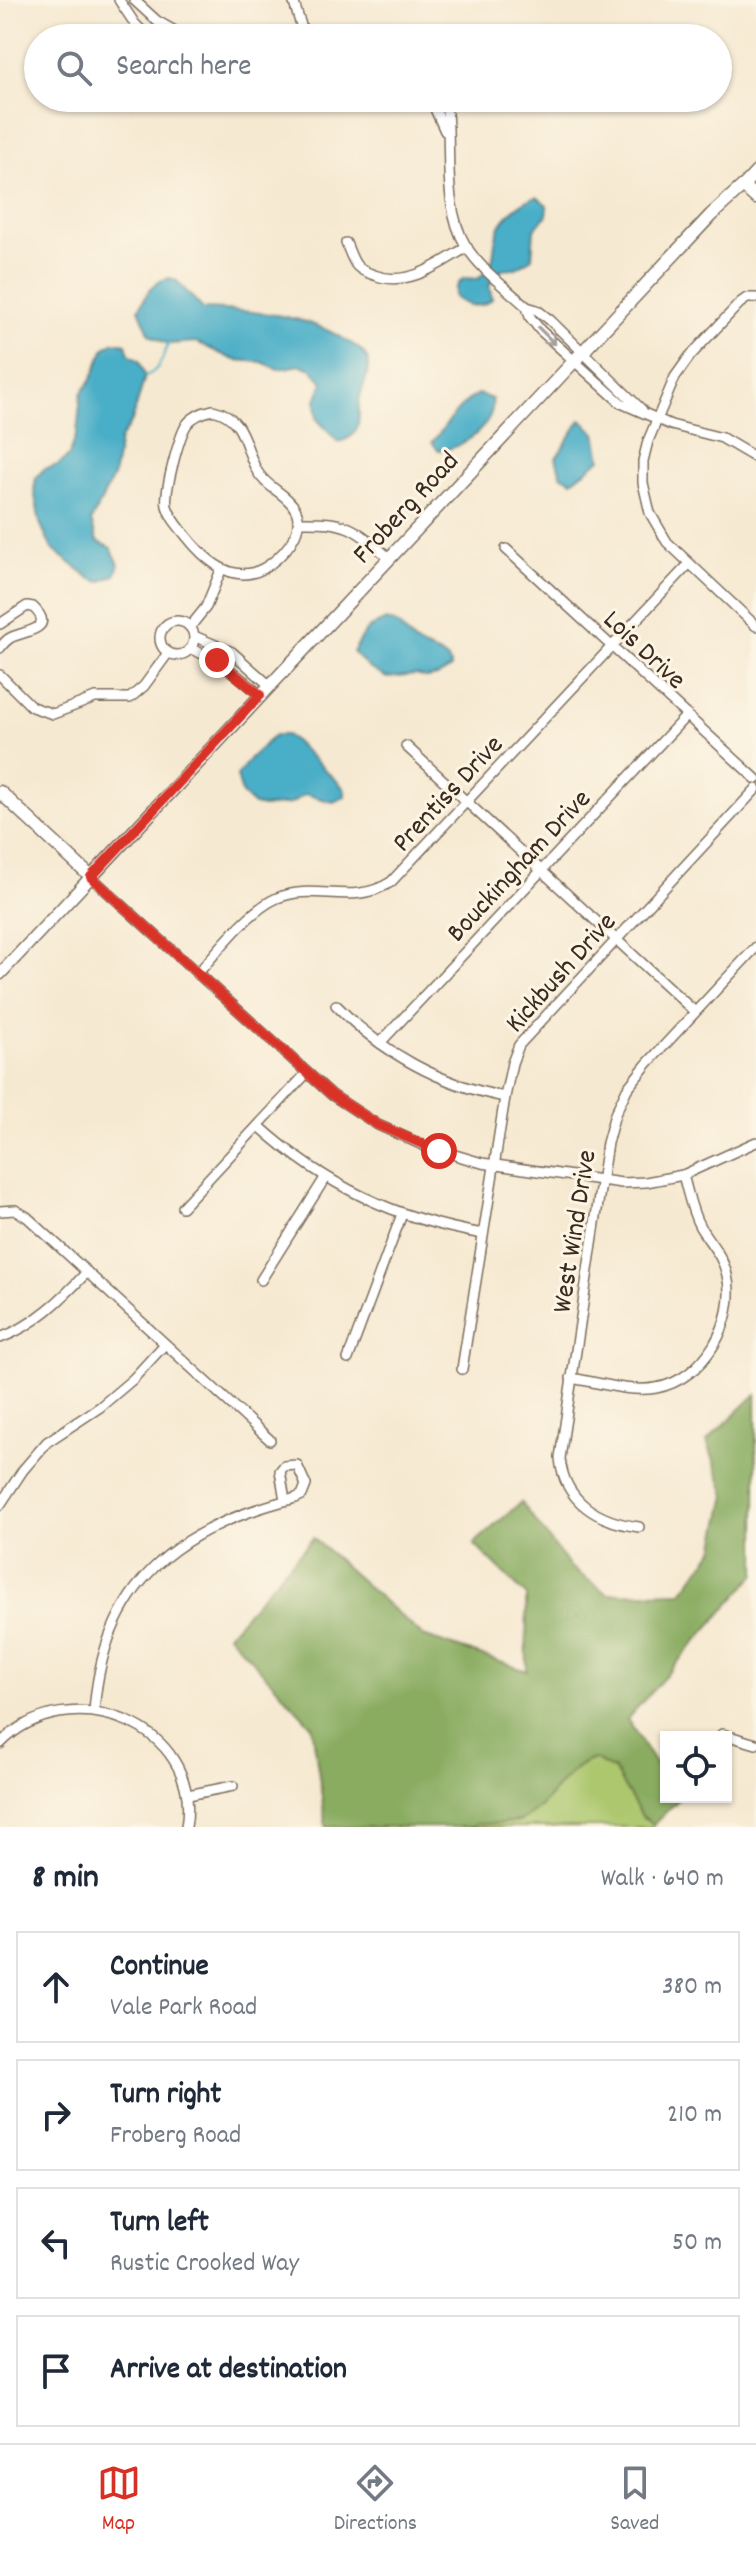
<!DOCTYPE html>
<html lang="en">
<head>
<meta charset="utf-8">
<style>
	body { margin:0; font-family:Dekko,sans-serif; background:#f2f2f3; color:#1f2937 }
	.controls { position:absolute; right:24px; bottom:24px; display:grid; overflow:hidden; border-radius:0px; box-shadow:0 2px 6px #0004 }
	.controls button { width:72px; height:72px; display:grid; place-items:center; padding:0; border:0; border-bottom:2px solid #e0e1e3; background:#fff; color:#1f2937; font:40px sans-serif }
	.stop { position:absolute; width:24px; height:24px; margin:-18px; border:6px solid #d93025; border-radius:50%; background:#fff }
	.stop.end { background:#d93025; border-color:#fff; box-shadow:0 2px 8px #0008 }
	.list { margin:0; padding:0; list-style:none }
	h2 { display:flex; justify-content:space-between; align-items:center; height:104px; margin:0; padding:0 32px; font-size:34px }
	h2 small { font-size:26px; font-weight:400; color:#747a83 }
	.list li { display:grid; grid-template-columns:52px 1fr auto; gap:24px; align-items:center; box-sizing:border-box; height:112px; margin:0 16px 16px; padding:0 16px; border:2px solid #e0e1e3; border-radius:0px }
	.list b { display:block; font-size:30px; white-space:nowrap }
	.list p { margin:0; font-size:26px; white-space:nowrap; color:#747a83 }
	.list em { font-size:26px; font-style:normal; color:#747a83 }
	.icon { flex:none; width:44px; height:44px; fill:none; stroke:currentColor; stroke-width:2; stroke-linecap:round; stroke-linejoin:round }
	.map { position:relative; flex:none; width:756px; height:1827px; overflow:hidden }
	.search { position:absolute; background:#fff; box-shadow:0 2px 6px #0004; left:24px; right:24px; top:24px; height:88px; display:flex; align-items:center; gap:20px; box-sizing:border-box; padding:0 28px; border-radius:44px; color:#747a83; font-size:30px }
	.sheet { height:616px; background:#fff }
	nav { display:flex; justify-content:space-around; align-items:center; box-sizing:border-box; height:112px; border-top:2px solid #e0e1e3; background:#fff; font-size:22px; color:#747a83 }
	nav a { display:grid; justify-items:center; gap:4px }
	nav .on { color:#d93025 }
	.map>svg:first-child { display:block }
</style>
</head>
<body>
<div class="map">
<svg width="756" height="1827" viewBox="0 0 756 1827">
	<rect width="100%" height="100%" fill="#fcf5e5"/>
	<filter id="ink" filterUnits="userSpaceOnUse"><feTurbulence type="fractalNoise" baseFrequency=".0125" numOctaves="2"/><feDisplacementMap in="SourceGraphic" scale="16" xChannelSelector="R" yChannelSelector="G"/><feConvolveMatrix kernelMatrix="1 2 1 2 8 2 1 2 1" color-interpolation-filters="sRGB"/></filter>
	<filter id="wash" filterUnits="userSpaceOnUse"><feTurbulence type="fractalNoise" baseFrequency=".006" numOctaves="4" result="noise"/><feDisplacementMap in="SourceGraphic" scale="32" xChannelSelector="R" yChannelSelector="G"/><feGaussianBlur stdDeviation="1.8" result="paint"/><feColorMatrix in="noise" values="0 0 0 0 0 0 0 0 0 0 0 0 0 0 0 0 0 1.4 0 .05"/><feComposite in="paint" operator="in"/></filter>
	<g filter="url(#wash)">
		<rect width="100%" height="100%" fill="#f6e9d1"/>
		<path fill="#acc76d" stroke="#747846" stroke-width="2" d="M594,1759L614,1770L642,1816L654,1824L651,1827H471L476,1824C487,1823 512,1824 521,1820C551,1806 562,1769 594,1759Z"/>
		<path fill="#89ac60" stroke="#626b3f" stroke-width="2" d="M756,1394V1574L627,1719L666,1781V1797H676L678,1800L654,1824L642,1816L614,1770L594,1759C562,1769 551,1806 521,1820C512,1824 487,1823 476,1824L471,1827H326L312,1726L228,1634L313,1538L423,1636L527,1671L526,1595L474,1544L521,1502L570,1567L608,1594L682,1592L714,1550L726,1495L707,1441Z"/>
		<g fill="#48aec7" stroke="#426c72" stroke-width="2">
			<path d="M537,197L547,205V215L534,229L532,258L516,268L502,269L489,285L492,299C481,309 466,307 455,297C454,288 457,284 464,278L478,279C500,261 490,252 498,231C503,217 522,200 537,197Z"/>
			<path d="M170,278L177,281L203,309C254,311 303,313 347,341C356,346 366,352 368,362C370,378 359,390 359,404C359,425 360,437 338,442L317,419L316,400L323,382L312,369L301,365L278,369L262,362L234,360L196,342L168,344L150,335L139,309C147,294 152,281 170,278Z"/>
			<path d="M114,342L126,344L129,354L139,361L145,376L132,421L120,439L113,477L91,521L97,541L111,548L119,564L115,575L100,582L90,578L52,549L40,523L34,490L36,478L44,469L58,465L69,456L77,433L81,394L91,380L105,348Z"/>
			<path d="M478,394L492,399C497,424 462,450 438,450L432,442C448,425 457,405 478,394Z"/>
			<path d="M581,420L596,433L601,459L572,481L561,475L556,458Z"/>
			<path d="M386,620C400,622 405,635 416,643C428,652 448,651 451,668L438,676L426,678L416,675L387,678L369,668L353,652L367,629Z"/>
			<path d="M275,735H286L292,739L341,785L345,791V797L333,802L305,794L290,804L263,807L254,805L242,794L237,776L250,758Z"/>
		</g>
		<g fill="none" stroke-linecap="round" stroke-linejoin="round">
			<path stroke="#48aec7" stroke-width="2" d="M145,376C159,372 164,356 168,344"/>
		</g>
	</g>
	<g filter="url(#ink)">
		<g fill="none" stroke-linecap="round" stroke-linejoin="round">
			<defs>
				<g id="minor">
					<path d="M119,0L135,24L149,38"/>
					<path d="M134,0L157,21L187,38"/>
					<path d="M293,0L305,38"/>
					<path d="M343,38H372"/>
					<path d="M430,98L445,131"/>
					<path d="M444,98L447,112C451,154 443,208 466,246C480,269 506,288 527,307L530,317L540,330L621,403L671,425L722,438L756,458"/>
					<path d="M346,243C349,250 352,260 357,266C361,270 368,273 374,275C408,288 439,264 467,247"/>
					<path d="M756,298H747L740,303L690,356L675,377L648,441L643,461V483L650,513L667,542L756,626"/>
					<path d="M527,307L537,310L550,320L642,410"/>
					<path d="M213,410C245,417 244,447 257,471C264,484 278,490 288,500C312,522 289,550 269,565C236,588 207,562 187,537C180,528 170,518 167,506C164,492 179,436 187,424C194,415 203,412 213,410Z"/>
					<path d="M299,522C346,521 353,526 388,557"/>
					<path d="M506,549L756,779"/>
					<circle cx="177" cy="638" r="17"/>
					<path d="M0,624L27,606L33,607C58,631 21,631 10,638C5,641 3,644 0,648"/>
					<path d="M190,627L206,607L221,570"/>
					<path d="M194,636L232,652L269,685"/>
					<path d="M191,649C219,660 238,675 260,695"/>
					<path d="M0,675L32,707L53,714L95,698H130L144,686L168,653"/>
					<path d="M406,746L695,1012"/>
					<path d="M91,877L332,1095L378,1125L425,1146L482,1163L622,1183L646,1182L683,1175L756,1142"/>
					<path d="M197,974C218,951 249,910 277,898C315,882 352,907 391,882L689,564"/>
					<path d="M336,1005C381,1052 441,1085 505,1097"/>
					<path d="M380,1043L687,715"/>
					<path d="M259,1126C324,1185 396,1219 483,1234"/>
					<path d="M182,1207L306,1074"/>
					<path d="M0,1211L15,1210L27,1217L270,1440"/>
					<path d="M261,1280L325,1178"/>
					<path d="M0,1338C34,1326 63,1298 87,1272"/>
					<path d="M348,1359L402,1214"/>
					<path d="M462,1369L505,1097L512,1063L519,1045L756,789"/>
					<path d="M571,1378C597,1382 630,1393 656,1388C704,1380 738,1320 727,1275C723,1256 710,1243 700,1227C691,1211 688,1192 683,1175"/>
					<path d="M0,1505L23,1470L47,1442L100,1407L133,1379L165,1344"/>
					<path d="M639,1527C599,1522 564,1502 560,1458L607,1143L615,1114L627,1089L647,1064L756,947"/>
					<path d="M94,1712C103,1583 178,1527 296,1498L302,1495L306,1485L297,1465L284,1466L280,1471L285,1500"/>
					<path d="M722,1734L756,1744"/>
					<path d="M0,1744C67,1674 204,1723 186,1827"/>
					<path d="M188,1795L233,1786"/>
				</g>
				<g id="tertiary">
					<path d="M743,186L756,172"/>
					<path d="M0,974L91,877"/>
				</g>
				<path id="secondary" d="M0,792L91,877L711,215L743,186L756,198"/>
			</defs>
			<use href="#minor" stroke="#7c6d5d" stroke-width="12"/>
			<use href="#tertiary" stroke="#7c6d5d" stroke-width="14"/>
			<use href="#secondary" stroke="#7c6d5d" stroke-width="15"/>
			<use href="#minor" stroke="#fff" stroke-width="9"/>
			<use href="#tertiary" stroke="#fff" stroke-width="11"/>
			<use href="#secondary" stroke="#fff" stroke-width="12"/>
		</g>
		<defs><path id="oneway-shaft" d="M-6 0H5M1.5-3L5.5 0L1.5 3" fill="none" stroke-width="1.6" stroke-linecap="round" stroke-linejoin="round" transform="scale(2)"/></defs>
		<use stroke="#a79f9a" href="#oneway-shaft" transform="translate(547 336) rotate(45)"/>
	</g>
	<g fill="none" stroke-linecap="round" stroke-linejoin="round" filter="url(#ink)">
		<path stroke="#d93025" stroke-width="10" d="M217,660L260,695L91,877L332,1095L378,1125L439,1151"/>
	</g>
	<g text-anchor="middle" stroke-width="6" stroke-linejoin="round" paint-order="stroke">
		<g font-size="28" fill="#3b2a1e" stroke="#fcf5e5">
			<text transform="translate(404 506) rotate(-47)" y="10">Froberg Road</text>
			<text transform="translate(646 648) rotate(43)" y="10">Lois Drive</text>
			<text transform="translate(446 792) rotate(-47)" y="10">Prentiss Drive</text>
			<text transform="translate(517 864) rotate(-47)" y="10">Bouckingham Drive</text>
			<text transform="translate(559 971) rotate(-48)" y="10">Kickbush Drive</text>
			<text transform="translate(572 1231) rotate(-81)" y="10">West Wind Drive</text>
		</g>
	</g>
</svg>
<div class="controls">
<button><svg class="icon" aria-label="locate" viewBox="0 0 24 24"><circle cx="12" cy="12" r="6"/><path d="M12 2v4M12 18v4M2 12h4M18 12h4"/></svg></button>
</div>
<div class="stop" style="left:439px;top:1151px"></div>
<div class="stop end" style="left:217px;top:660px"></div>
<div class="search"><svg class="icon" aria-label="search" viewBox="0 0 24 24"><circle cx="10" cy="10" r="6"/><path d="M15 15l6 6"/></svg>Search here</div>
</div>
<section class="sheet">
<h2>8 min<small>Walk · 640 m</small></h2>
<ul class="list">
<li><svg class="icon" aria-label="ahead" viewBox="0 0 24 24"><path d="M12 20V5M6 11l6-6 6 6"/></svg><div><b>Continue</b><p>Vale Park Road</p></div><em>380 m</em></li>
<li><svg class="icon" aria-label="right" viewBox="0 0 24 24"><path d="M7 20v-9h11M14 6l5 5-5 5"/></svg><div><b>Turn right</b><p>Froberg Road</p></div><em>210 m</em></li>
<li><svg class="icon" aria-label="left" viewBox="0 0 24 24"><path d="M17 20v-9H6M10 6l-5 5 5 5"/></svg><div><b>Turn left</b><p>Rustic Crooked Way</p></div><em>50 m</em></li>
<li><svg class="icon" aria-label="arrive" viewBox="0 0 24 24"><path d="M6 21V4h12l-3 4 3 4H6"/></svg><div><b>Arrive at destination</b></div></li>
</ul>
</section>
<nav>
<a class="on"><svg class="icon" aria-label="map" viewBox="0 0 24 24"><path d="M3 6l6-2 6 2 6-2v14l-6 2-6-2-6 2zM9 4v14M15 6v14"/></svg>Map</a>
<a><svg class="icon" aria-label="directions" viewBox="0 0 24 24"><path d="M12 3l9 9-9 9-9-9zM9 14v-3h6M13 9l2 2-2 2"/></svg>Directions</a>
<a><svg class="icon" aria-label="saved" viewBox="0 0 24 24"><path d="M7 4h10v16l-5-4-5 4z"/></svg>Saved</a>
</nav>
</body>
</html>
